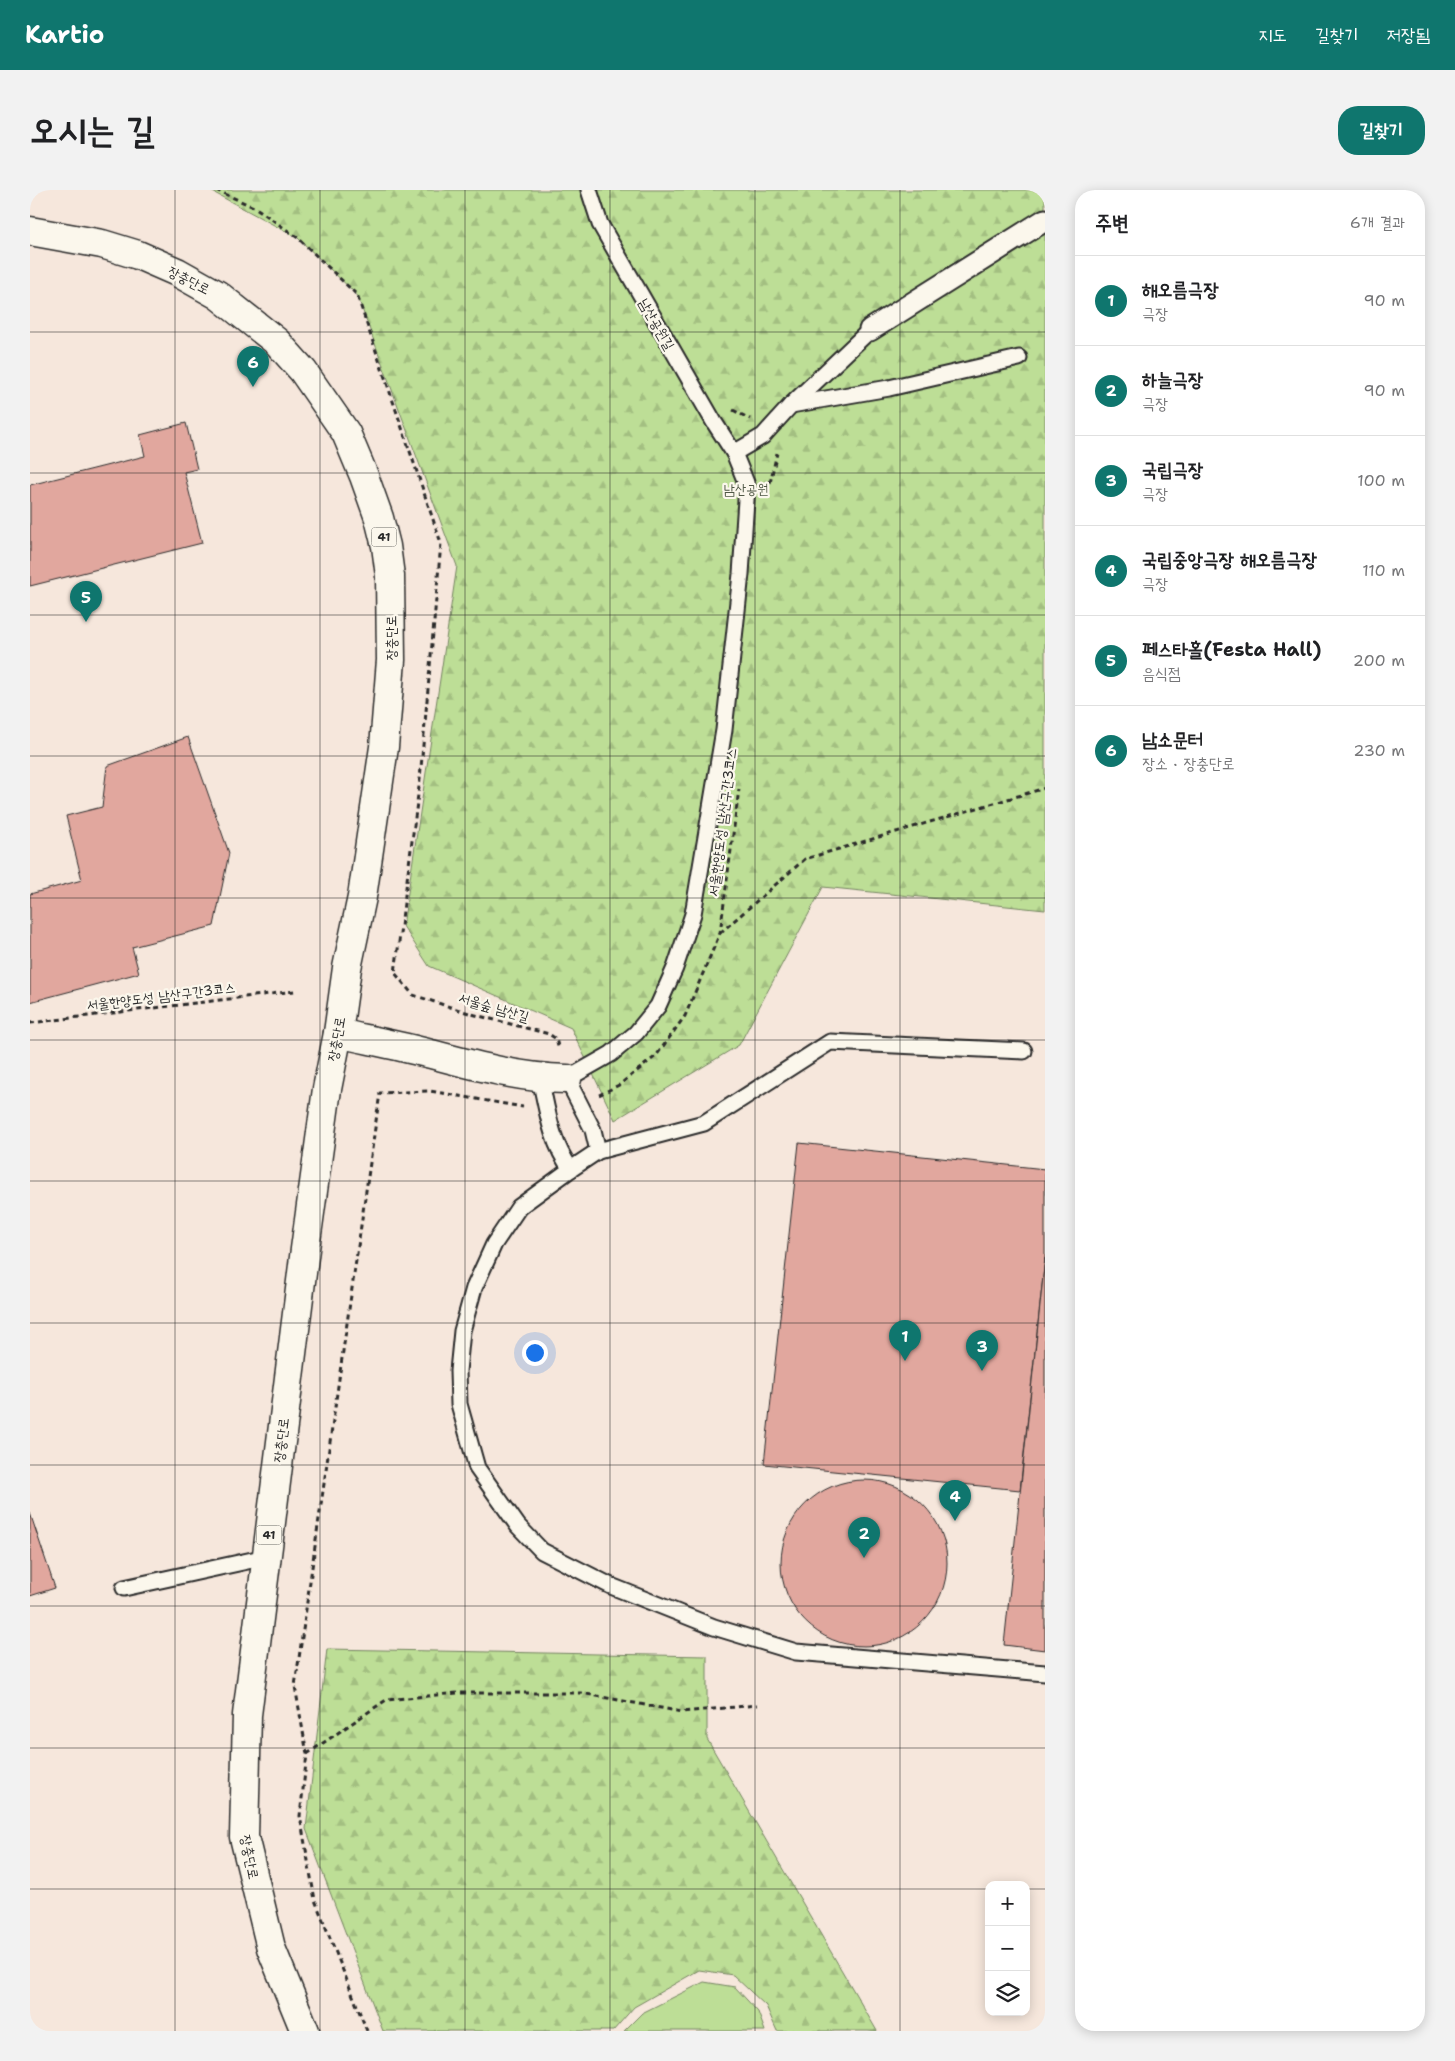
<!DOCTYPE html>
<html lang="ko">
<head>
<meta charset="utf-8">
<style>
	body { margin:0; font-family:"Shantell Sans","Poor Story",sans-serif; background:#f2f2f2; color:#202124 }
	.controls { position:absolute; right:15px; bottom:15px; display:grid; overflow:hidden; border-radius:10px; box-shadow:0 2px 12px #0003 }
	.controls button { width:45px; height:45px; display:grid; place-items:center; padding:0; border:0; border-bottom:1px solid #e0e0e0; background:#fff; color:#202124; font:25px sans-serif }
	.you { position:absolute; left:504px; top:1162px; width:18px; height:18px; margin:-12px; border:4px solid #fff; border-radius:50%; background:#1a73e8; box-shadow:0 0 0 8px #1a73e833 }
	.badge { display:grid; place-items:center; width:32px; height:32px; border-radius:50%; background:#0f766e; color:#fff; font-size:16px; font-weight:700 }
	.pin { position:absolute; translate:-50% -41px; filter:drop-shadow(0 1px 2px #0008) }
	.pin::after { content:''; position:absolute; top:26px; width:18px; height:15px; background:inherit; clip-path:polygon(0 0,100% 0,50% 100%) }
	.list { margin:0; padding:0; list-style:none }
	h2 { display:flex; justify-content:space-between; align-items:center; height:65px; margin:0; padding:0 20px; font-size:21px }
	h2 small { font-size:16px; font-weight:400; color:#757577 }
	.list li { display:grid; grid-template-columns:32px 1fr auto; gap:15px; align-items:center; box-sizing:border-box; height:90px; padding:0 20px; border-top:1px solid #e0e0e0 }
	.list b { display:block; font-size:19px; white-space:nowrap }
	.list p { margin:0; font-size:16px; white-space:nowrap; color:#757577 }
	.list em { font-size:16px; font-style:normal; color:#757577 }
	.icon { flex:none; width:28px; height:28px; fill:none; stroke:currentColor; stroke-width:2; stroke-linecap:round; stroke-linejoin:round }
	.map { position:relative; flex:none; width:1015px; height:1841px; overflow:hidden; border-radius:20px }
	header { display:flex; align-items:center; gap:30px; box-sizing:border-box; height:70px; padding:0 25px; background:#0f766e; color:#fff }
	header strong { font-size:24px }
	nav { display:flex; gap:28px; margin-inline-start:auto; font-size:18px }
	.intro { display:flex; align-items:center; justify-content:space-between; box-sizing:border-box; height:120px; padding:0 30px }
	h1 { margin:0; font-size:35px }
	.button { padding:12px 22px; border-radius:20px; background:#0f766e; color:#fff; font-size:18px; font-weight:700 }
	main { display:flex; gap:30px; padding:0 30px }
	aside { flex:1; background:#fff; border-radius:20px; box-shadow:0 2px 12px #0003 }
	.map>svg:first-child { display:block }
</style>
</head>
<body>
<header>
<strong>Kartio</strong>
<nav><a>지도</a><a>길찾기</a><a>저장됨</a></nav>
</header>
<div class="intro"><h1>오시는 길</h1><a class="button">길찾기</a></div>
<main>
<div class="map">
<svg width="1015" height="1841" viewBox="0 0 1015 1841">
	<defs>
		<pattern id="forest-firs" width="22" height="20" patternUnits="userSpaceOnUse" patternTransform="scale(1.25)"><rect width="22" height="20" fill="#bdde96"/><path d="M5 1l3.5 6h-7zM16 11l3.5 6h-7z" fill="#a3bf81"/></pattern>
	</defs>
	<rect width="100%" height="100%" fill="#f6e7dc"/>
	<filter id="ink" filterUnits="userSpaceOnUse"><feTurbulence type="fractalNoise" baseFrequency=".02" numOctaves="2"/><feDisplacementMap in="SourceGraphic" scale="10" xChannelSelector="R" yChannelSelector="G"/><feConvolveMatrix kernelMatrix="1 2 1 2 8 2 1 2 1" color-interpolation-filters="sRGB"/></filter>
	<g filter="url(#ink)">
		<path fill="#bdde96" stroke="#748460" d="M674,1792L705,1797L728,1822L735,1841H594L612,1823Z"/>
		<g fill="url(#forest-firs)" stroke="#748460">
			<path d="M179,0H1015V720L793,697L709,855L585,930L541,838L399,776L373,736L427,376L327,105L268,48Z"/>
			<path d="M297,1459L677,1466V1549L847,1841H747L736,1816L703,1785L669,1780L604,1817L583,1841H353L276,1639Z"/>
		</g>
		<g fill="#e1a79e" stroke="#2b2b2b">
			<path d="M156,233L167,279L154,282L172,353L0,396V295L115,266L110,245Z"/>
			<path d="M158,547L199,663L184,736L102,757L109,783L0,812V704L52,690L36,626L72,617L77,576Z"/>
			<path d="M769,953L1015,979V1068L990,1300L734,1274Z"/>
			<path d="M1015,1068V1460L974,1455Z"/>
			<circle cx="834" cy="1373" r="83"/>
			<path d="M0,1323L25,1398L0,1406Z"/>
		</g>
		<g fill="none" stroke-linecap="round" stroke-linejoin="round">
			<defs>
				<g id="service">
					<path d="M559,0L570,34L684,232L704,263L717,295L711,384L694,540L663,724L645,778L628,816L606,843L581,864L537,889L563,940L568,961"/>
					<path d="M761,215L859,198L989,168"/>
					<path d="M704,263L733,246L761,215L840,140"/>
					<path d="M994,861L800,852L674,933L568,961L541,979L489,1017L464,1054L444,1098L432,1141L428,1181L429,1214L447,1278L488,1336L512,1361L581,1396L684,1437L766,1462L1015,1483"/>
					<path d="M510,888C517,919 521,953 541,979"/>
					<path d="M94,1398L236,1367"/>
				</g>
				<path id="pedestrian" d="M840,140L1015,30"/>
				<path id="minor" d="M308,843C339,850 370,856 401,864C446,876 490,888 537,889"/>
				<path id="primary" d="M0,41L72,54L108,65L147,82L188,105L247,152L273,181L316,243L334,286L349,328L356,356L360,386L361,470L354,557L332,707L317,778L308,843L297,899L275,1059L217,1525L214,1647L241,1758L275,1841"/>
			</defs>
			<use href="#service" stroke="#2b2b2b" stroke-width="19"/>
			<use href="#pedestrian" stroke="#2b2b2b" stroke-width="25"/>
			<use href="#minor" stroke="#2b2b2b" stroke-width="31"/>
			<use href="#primary" stroke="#2b2b2b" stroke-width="31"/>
			<g stroke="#2b2b2b" stroke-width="3" stroke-dasharray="5 4" stroke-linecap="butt">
				<path d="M186,0L226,18L268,48L327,105L411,353L390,589L365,783L383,805L442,824L519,844L526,849L529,860"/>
				<path d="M703,220L720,229"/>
				<path d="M740,293L747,263"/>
				<path d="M690,743L775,669L1015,598"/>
				<path d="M0,833L265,801"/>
				<path d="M569,905L589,895L626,866L655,826L690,743L709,599"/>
				<path d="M277,1564L356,1510L427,1503H551L652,1522L727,1515"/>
				<path d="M337,1841L285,1710L270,1626L277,1564L265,1496L350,903L400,901L493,917"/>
			</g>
			<use href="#service" stroke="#fbf7ec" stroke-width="15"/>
			<use href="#pedestrian" stroke="#fbf7ec" stroke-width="21"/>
			<use href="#minor" stroke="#fbf7ec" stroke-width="28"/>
			<use href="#primary" stroke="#fbf7ec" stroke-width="28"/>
		</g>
	</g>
	<path fill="none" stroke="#2b2b2b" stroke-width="1" stroke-opacity="0.55" d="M145,0V1841M290,0V1841M435,0V1841M580,0V1841M725,0V1841M870,0V1841M0,142H1015M0,283H1015M0,425H1015M0,566H1015M0,708H1015M0,850H1015M0,991H1015M0,1133H1015M0,1275H1015M0,1416H1015M0,1558H1015M0,1699H959M996,1699H1015"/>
	<g text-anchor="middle" stroke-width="4.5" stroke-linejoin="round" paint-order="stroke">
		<g fill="#fbf7ec" stroke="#696865" stroke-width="1">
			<rect x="341.5" y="337.5" width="25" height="19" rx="4"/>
			<rect x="226.5" y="1335.5" width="25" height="19" rx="4"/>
		</g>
		<g font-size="12" font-weight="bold" fill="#2b2b2b">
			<text x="354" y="351">41</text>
			<text x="239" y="1349">41</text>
		</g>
		<g font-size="14" fill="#2b2b2b" stroke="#fbf7ec">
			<text transform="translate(159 90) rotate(27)" y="5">장충단로</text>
			<text transform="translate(627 134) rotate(60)" y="5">남산공원길</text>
			<text transform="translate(361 448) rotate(-90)" y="5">장충단로</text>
			<text transform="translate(692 632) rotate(-83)" y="5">서울한양도성 남산구간3코스</text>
			<text transform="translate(131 806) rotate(-7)" y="5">서울한양도성 남산구간3코스</text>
			<text transform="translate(464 817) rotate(16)" y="5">서울숲 남산길</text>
			<text transform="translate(306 849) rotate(-80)" y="5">장충단로</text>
			<text transform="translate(251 1250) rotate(-83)" y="5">장충단로</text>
			<text transform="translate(220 1667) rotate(79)" y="5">장충단로</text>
		</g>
		<g font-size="14" fill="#505846" stroke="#fbf7ec">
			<text x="716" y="304">남산공원</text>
		</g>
	</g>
</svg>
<div class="controls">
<button>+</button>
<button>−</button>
<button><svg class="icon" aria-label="layers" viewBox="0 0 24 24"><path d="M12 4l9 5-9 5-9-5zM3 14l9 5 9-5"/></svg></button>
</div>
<div class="you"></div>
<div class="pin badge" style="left:875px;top:1171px">1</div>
<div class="pin badge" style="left:834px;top:1368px">2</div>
<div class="pin badge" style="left:952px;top:1181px">3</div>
<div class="pin badge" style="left:925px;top:1331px">4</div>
<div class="pin badge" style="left:56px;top:432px">5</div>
<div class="pin badge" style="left:223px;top:197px">6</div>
</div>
<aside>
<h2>주변<small>6개 결과</small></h2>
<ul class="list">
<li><span class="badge">1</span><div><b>해오름극장</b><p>극장</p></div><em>90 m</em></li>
<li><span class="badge">2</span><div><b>하늘극장</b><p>극장</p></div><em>90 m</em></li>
<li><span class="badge">3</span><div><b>국립극장</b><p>극장</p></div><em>100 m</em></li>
<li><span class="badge">4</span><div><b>국립중앙극장 해오름극장</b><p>극장</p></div><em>110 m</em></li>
<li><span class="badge">5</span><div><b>페스타홀(Festa Hall)</b><p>음식점</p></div><em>200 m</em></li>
<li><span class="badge">6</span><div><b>남소문터</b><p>장소 · 장충단로</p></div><em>230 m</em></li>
</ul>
</aside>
</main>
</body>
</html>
